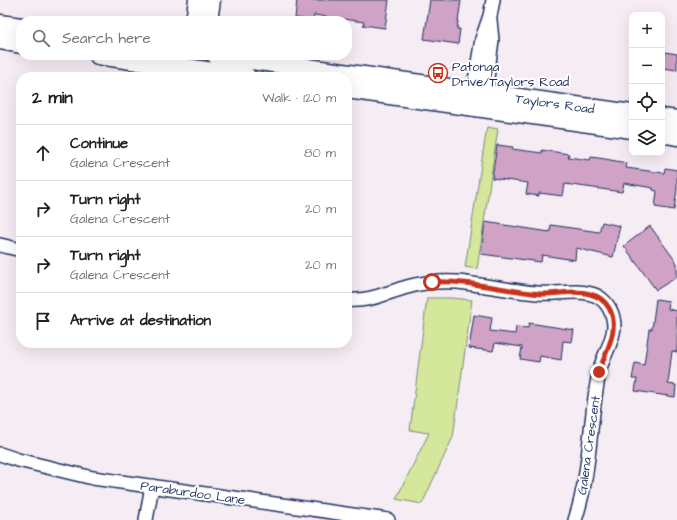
<!DOCTYPE html>
<html lang="en">
<head>
<meta charset="utf-8">
<style>
	body { margin:0; font-family:"Architects Daughter",sans-serif; background:#f6f6f6; color:#202124 }
	.controls { position:absolute; right:12px; top:12px; display:grid; overflow:hidden; border-radius:8px; box-shadow:0 4px 16px #0002 }
	.controls button { width:36px; height:36px; display:grid; place-items:center; padding:0; border:0; border-bottom:1px solid #e0e0e0; background:#fff; color:#202124; font:20px sans-serif }
	.stop { position:absolute; width:12px; height:12px; margin:-9px; border:3px solid #c8321e; border-radius:50%; background:#fff }
	.stop.end { background:#c8321e; border-color:#fff; box-shadow:0 1px 4px #0008 }
	.list { margin:0; padding:0; list-style:none }
	h2 { display:flex; justify-content:space-between; align-items:center; height:52px; margin:0; padding:0 16px; font-size:17px }
	h2 small { font-size:13px; font-weight:400; color:#757577 }
	.list li { display:grid; grid-template-columns:26px 1fr auto; gap:12px; align-items:center; box-sizing:border-box; height:56px; padding:0 16px; border-top:1px solid #e0e0e0 }
	.list b { display:block; font-size:15px; white-space:nowrap }
	.list p { margin:0; font-size:13px; white-space:nowrap; color:#757577 }
	.list em { font-size:13px; font-style:normal; color:#757577 }
	.icon { flex:none; width:22px; height:22px; fill:none; stroke:currentColor; stroke-width:2; stroke-linecap:round; stroke-linejoin:round }
	.map { position:relative; flex:none; width:677px; height:520px; overflow:hidden }
	.search { position:absolute; background:#fff; box-shadow:0 4px 16px #0002; left:16px; top:16px; width:336px; height:44px; display:flex; align-items:center; gap:10px; box-sizing:border-box; padding:0 14px; border-radius:16px; color:#757577; font-size:15px }
	.panel { position:absolute; background:#fff; box-shadow:0 4px 16px #0002; left:16px; top:72px; width:336px; height:276px; border-radius:16px }
	.map>svg:first-child { display:block }
</style>
</head>
<body>
<div class="map">
<svg width="677" height="520" viewBox="0 0 677 520">
	<rect width="100%" height="100%" fill="#f6edf4"/>
	<filter id="ink" filterUnits="userSpaceOnUse"><feTurbulence type="fractalNoise" baseFrequency=".025" numOctaves="2"/><feDisplacementMap in="SourceGraphic" scale="8" xChannelSelector="R" yChannelSelector="G"/><feConvolveMatrix kernelMatrix="1 2 1 2 8 2 1 2 1" color-interpolation-filters="sRGB"/></filter>
	<g filter="url(#ink)">
		<g fill="#d5e79b" stroke="#788b7c">
			<path d="M487,127L498,129L477,269L465,267Z"/>
			<path d="M427,298H452L472,300L453,437L422,504L396,499L429,433L410,430Z"/>
		</g>
		<g fill="#d0a3c6" stroke="#1b2f5e">
			<path d="M297,0H389L385,28L363,25L364,22L314,15L313,21L295,18Z"/>
			<path d="M430,0H461L457,29H460L458,44L424,39Z"/>
			<path d="M665,52L677,54V70L663,68Z"/>
			<path d="M497,145L513,147L512,149L542,153V150L569,154L568,157L590,160L591,157L605,159L627,163L626,168L664,173L665,168L677,170V189L674,210L655,207L657,191L653,190V188L624,183L622,192L565,184L563,196L539,193V196L526,194L528,183L492,178Z"/>
			<path d="M485,222L550,232L551,225L599,232L602,222L620,226L613,257L576,248L575,260L542,255L541,262L481,254Z"/>
			<path d="M650,226L677,263V277L656,290L624,246Z"/>
			<path d="M656,299L669,301L668,309L677,311V352L672,351L668,384L676,385L675,397L635,391L637,379H632L635,363L644,365L649,329H652Z"/>
			<path d="M474,315L492,318L490,331L515,334L516,327L528,328L529,323L574,330L572,342L563,341L561,360L540,356L539,362L520,359L522,347L495,343L493,351L469,348Z"/>
		</g>
		<g fill="none" stroke-linecap="round" stroke-linejoin="round">
			<defs>
				<g id="minor">
					<path d="M473,92L482,39L490,16L493,0"/>
					<path d="M485,93L492,40L490,20"/>
					<path d="M0,245L21,250"/>
					<path d="M347,300C369,302 386,293 407,287C423,282 441,281 458,282C484,285 511,291 537,293C555,295 581,288 597,296C608,302 614,314 614,327C613,343 602,357 599,373C589,421 591,473 575,520"/>
					<path d="M0,454L18,460L93,478L388,520"/>
					<path d="M146,520L152,486"/>
				</g>
				<g id="tertiary">
					<path d="M194,21L197,0"/>
					<path d="M209,21L212,0"/>
				</g>
				<g id="secondary">
					<path d="M0,24L21,27"/>
					<path d="M0,40L21,44"/>
					<path d="M98,55L247,77"/>
					<path d="M216,55L632,114"/>
					<path d="M347,89L632,129"/>
					<path d="M662,118L677,120"/>
					<path d="M662,133L677,136"/>
				</g>
			</defs>
			<use href="#minor" stroke="#1b2f5e" stroke-width="16"/>
			<use href="#tertiary" stroke="#1b2f5e" stroke-width="19"/>
			<use href="#secondary" stroke="#1b2f5e" stroke-width="21"/>
			<use href="#minor" stroke="#fff" stroke-width="13"/>
			<use href="#tertiary" stroke="#fff" stroke-width="16"/>
			<use href="#secondary" stroke="#fff" stroke-width="18"/>
		</g>
	</g>
	<g fill="none" stroke-linecap="round" stroke-linejoin="round" filter="url(#ink)">
		<path stroke="#c8321e" stroke-width="5" d="M432,282C469,280 505,291 541,294C557,295 574,289 590,294C598,296 605,301 609,308C621,329 605,352 599,372"/>
	</g>
	<defs>
		<symbol id="bus-ring" viewBox="-11 -11 22 22"><circle r="9.5" fill="#fff" stroke="#c8321e" stroke-width="1.5"/><path d="M-5-6H5V4H4V6H2V4H-2V6H-4V4H-5ZM-3.5-4V0h7V-4ZM-3.5 1.2v1.5H-2V1.2ZM2 1.2v1.5H3.5V1.2Z" fill="#c8321e"/></symbol>
	</defs>
	<g fill-rule="evenodd">
		<use href="#bus-ring" x="427" y="62" width="22" height="22"/>
	</g>
	<g text-anchor="middle" stroke-width="4" stroke-linejoin="round" paint-order="stroke">
		<g font-size="13" fill="#1b2f5e" stroke="#fff" text-anchor="start">
			<text x="452" y="71">Patonga<tspan x="452" dy="15">Drive/Taylors Road</tspan></text>
		</g>
		<g font-size="13" fill="#1b2f5e" stroke="#fff">
			<text transform="translate(555 103) rotate(8)" y="5">Taylors Road</text>
			<text transform="translate(588 445) rotate(-82)" y="5">Galena Crescent</text>
			<text transform="translate(193 492) rotate(8)" y="5">Paraburdoo Lane</text>
		</g>
	</g>
</svg>
<div class="controls">
<button>+</button>
<button>−</button>
<button><svg class="icon" aria-label="locate" viewBox="0 0 24 24"><circle cx="12" cy="12" r="6"/><path d="M12 2v4M12 18v4M2 12h4M18 12h4"/></svg></button>
<button><svg class="icon" aria-label="layers" viewBox="0 0 24 24"><path d="M12 4l9 5-9 5-9-5zM3 14l9 5 9-5"/></svg></button>
</div>
<div class="stop" style="left:432px;top:282px"></div>
<div class="stop end" style="left:599px;top:372px"></div>
<div class="search"><svg class="icon" aria-label="search" viewBox="0 0 24 24"><circle cx="10" cy="10" r="6"/><path d="M15 15l6 6"/></svg>Search here</div>
<section class="panel">
<h2>2 min<small>Walk · 120 m</small></h2>
<ul class="list">
<li><svg class="icon" aria-label="ahead" viewBox="0 0 24 24"><path d="M12 20V5M6 11l6-6 6 6"/></svg><div><b>Continue</b><p>Galena Crescent</p></div><em>80 m</em></li>
<li><svg class="icon" aria-label="right" viewBox="0 0 24 24"><path d="M7 20v-9h11M14 6l5 5-5 5"/></svg><div><b>Turn right</b><p>Galena Crescent</p></div><em>20 m</em></li>
<li><svg class="icon" aria-label="right" viewBox="0 0 24 24"><path d="M7 20v-9h11M14 6l5 5-5 5"/></svg><div><b>Turn right</b><p>Galena Crescent</p></div><em>20 m</em></li>
<li><svg class="icon" aria-label="arrive" viewBox="0 0 24 24"><path d="M6 21V4h12l-3 4 3 4H6"/></svg><div><b>Arrive at destination</b></div></li>
</ul>
</section>
</div>
</body>
</html>
